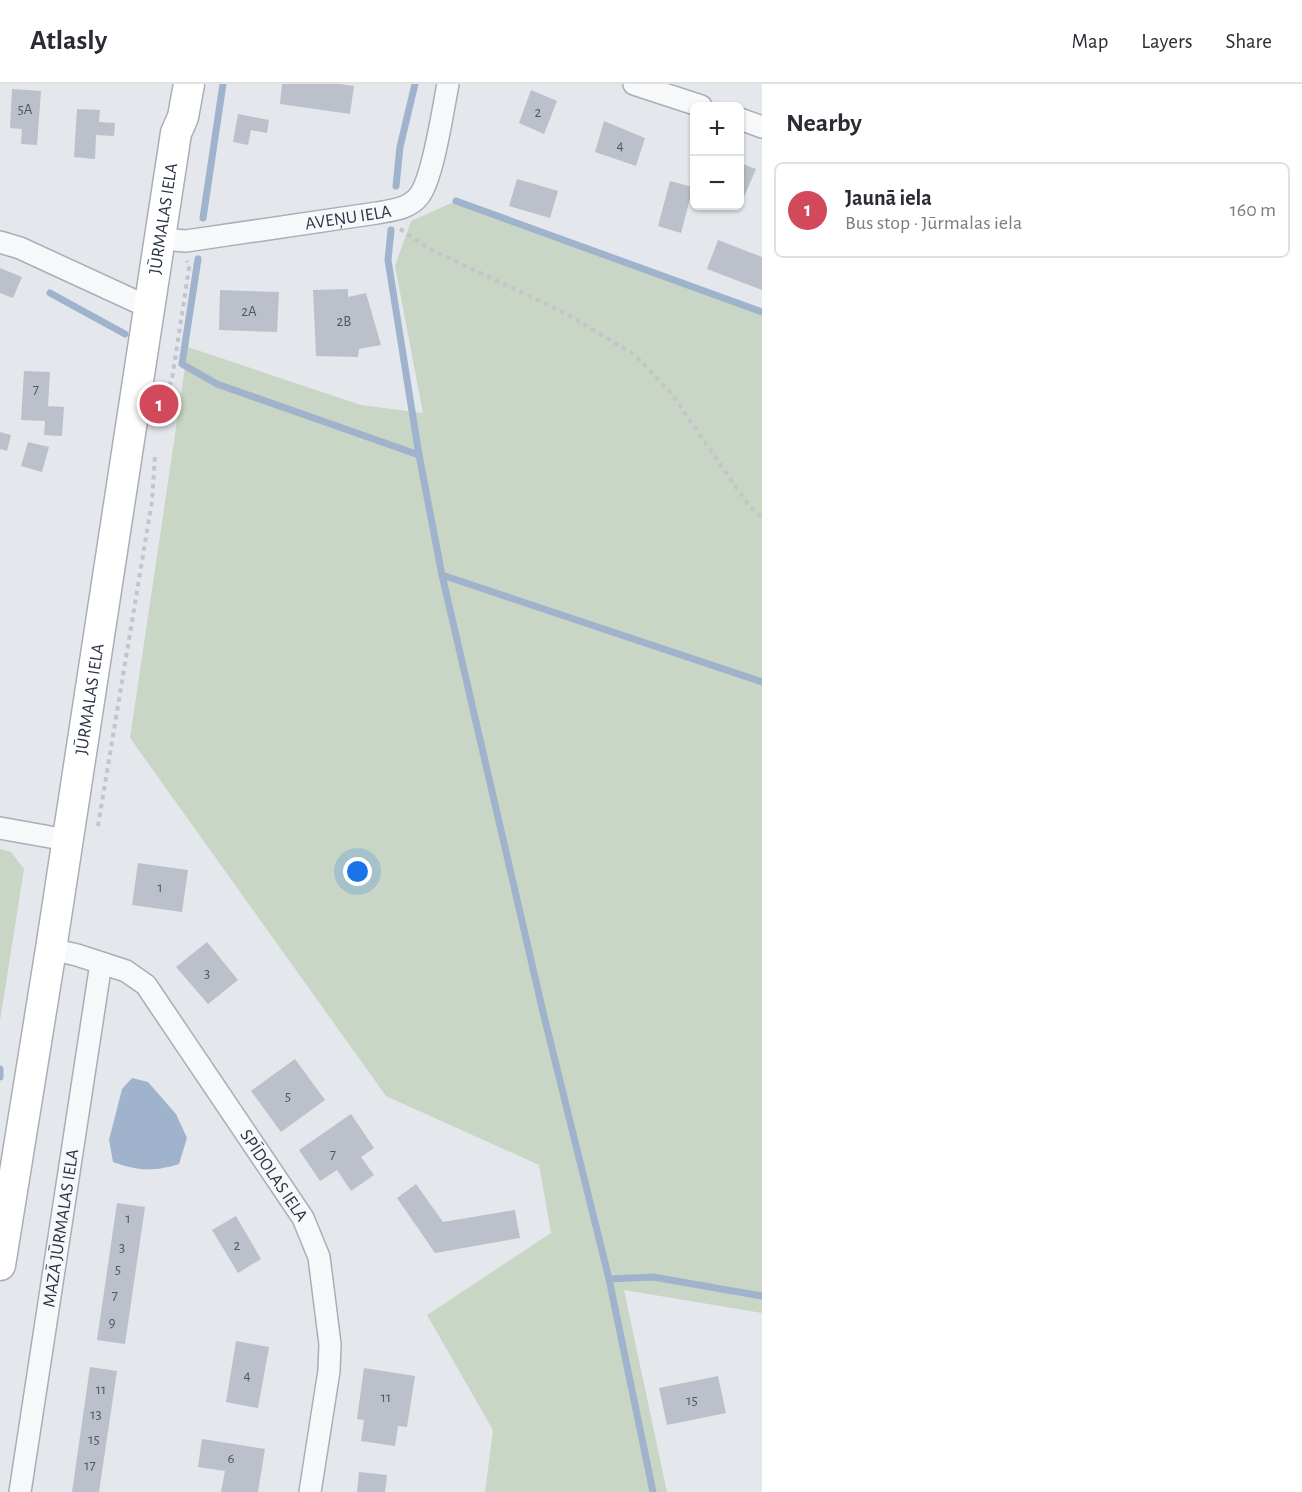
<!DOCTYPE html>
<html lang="en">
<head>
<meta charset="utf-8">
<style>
	body { margin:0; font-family:"Alegreya Sans",sans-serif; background:#f7f7f7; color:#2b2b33 }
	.controls { position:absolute; right:18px; top:18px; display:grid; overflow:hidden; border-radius:9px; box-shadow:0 2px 4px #0004 }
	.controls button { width:54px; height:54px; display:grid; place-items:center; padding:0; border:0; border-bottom:2px solid #e1e1e2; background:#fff; color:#2b2b33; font:30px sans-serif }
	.you { position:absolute; left:358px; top:788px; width:21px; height:21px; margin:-15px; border:4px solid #fff; border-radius:50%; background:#1a73e8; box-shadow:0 0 0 9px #1a73e833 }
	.badge { display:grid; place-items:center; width:39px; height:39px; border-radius:50%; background:#d1495b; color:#fff; font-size:20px; font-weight:700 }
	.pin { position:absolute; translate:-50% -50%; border:3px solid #fff; box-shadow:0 2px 6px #0006 }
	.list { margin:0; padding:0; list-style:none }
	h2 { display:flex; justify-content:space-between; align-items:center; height:78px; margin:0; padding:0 24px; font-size:26px }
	h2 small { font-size:20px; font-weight:400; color:#7c7c81 }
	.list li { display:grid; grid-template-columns:39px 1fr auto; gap:18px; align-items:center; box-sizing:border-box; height:96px; margin:0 12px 12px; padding:0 12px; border:2px solid #e1e1e2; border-radius:9px }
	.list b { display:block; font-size:22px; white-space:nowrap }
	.list p { margin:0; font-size:20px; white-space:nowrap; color:#7c7c81 }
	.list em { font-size:20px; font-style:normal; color:#7c7c81 }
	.map { position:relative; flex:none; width:762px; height:1408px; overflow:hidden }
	header { display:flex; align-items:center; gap:36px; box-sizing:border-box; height:84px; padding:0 30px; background:#fff; border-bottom:2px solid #e1e1e2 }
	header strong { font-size:28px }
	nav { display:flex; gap:33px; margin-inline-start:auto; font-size:21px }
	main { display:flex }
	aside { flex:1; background:#fff }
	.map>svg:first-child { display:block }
</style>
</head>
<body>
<header>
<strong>Atlasly</strong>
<nav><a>Map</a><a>Layers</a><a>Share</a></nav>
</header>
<main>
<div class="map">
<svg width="762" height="1408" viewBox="0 0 762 1408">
	<rect width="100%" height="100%" fill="#e4e7ec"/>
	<g fill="#c9d6c5">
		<path d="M456,117L762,228V1229L624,1206L667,1408H485L493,1346L427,1231L551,1149L539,1081L386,1012L130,654L188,263L361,321L423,329L395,182L411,137Z"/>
		<path d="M0,765L11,768L24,785L0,937Z"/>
	</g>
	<path fill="#9fb4cc" d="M132,994L148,998L176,1030L187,1054L179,1080C153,1088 138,1087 113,1078L109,1056L122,1005Z"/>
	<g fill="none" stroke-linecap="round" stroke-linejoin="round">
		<g stroke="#9fb4cc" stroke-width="7">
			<path d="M396,102L400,63L415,0"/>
			<path d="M456,117L762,228"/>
			<path d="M203,134L223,0"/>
			<path d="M391,146L388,176L419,371L442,491L543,928L609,1195L653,1408"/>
			<path d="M198,175L182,280L217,300L419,371"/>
			<path d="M50,209L125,250"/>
			<path d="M442,491L762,598"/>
			<path d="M0,985V993"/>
			<path d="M609,1195L653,1193L762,1212"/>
		</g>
	</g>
	<g fill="#bbc0ca">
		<path d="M282,0H340L354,2L350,30L280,20Z"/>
		<path d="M12,5L41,7L37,61L21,60L22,45L10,44Z"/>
		<path d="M531,6L557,17L544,50L519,39Z"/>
		<path d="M77,25L100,26L99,38L115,39L114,52L96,51L95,75L74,73Z"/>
		<path d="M238,30L269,36L267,49L251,46L248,61L233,58Z"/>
		<path d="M604,37L645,54L636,82L595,68Z"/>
		<path d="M740,79L756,85L740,122Z"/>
		<path d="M517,95L558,107L550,134L509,122Z"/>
		<path d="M670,97L693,103L681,149L658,142Z"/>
		<path d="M718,156L762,173V206L707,185Z"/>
		<path d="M0,184L22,193L13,214L0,209Z"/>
		<path d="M348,205V213L366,209L381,261L359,265L358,273L316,272L313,206Z"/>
		<path d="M220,206L279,208L277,248L219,246Z"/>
		<path d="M24,287L50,288L48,322L64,323L62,352L44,351L45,337L21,336Z"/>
		<path d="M0,348L11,351L7,367L0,365Z"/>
		<path d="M28,358L49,363L42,388L21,382Z"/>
		<path d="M138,779L188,786L182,828L132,821Z"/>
		<path d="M207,858L238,896L208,920L176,883Z"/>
		<path d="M295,975L325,1016L281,1048L251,1007Z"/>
		<path d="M351,1030L374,1064L361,1073L374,1091L351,1107L337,1086L320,1097L299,1066Z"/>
		<path d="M416,1100L443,1138L515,1126L520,1154L435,1169L397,1114Z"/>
		<path d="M117,1119L145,1123L125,1260L97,1256Z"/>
		<path d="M236,1132L261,1175L238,1189L212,1146Z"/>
		<path d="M236,1257L269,1263L258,1324L226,1318Z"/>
		<path d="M90,1283L117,1287L99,1408H72Z"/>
		<path d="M364,1284L415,1292L407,1343L398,1342L395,1362L361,1357L364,1336L357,1335Z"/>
		<path d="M718,1292L726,1329L667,1341L659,1304Z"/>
		<path d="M202,1355L265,1365L258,1408H221L225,1387L198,1383Z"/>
		<path d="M359,1388L387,1391L385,1408H357Z"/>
	</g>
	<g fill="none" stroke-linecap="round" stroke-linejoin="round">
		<defs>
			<g id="street">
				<path d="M634,0L701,22"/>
				<path d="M740,35L762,43"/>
				<path id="s1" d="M160,155L186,157L377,129C392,126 409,125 419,112C433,95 443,25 448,0"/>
				<path d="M0,158L20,164L135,217L150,221"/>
				<path d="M0,744L67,756"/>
				<path id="s2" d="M51,865L77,871L126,887L146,901L303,1134L319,1173L330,1260L329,1287L310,1408"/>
				<path id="s3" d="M20,1408L101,879"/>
			</g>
			<g id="secondary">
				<path id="s4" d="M0,1181L51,865L176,49L183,33L189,0"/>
			</g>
		</defs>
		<use href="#street" stroke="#a9aeb7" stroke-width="24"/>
		<use href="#secondary" stroke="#a9aeb7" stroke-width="33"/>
		<g stroke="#c2c5cb" stroke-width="4" stroke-dasharray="4.5 4.5" stroke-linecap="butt">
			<path d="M400,145L430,165L565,229L635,271L671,309L749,422L762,433"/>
			<path d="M163,319L172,295L189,184L187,177"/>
			<path d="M98,742L152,417L155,371"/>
		</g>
		<use href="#street" stroke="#f7f8fa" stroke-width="21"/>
		<use href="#secondary" stroke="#fff" stroke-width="30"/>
	</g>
	<g text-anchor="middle" stroke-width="5" stroke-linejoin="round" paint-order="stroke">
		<g font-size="15" fill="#4f5766">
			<text x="25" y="30">5A</text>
			<text x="538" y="33">2</text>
			<text x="620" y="66">4</text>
			<text x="249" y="232">2A</text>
			<text x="344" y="242">2B</text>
			<text x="36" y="310">7</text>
			<text x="160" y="808">1</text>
			<text x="207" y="894">3</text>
			<text x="288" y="1017">5</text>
			<text x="333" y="1075">7</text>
			<text x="128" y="1139">1</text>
			<text x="237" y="1166">2</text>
			<text x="122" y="1168">3</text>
			<text x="118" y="1190">5</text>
			<text x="115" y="1216">7</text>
			<text x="112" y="1243">9</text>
			<text x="247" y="1296">4</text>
			<text x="101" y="1310">11</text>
			<text x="386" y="1318">11</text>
			<text x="692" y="1321">15</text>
			<text x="96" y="1335">13</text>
			<text x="94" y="1360">15</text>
			<text x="231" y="1379">6</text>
			<text x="90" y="1386">17</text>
		</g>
		<g font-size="18" fill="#2b3445" stroke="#f4f6f9">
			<text dy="6" stroke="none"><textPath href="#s1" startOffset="190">AVEŅU IELA</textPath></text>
			<text dy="6" stroke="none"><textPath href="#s4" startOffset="1059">JŪRMALAS IELA</textPath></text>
			<text dy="6" stroke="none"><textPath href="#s4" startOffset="573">JŪRMALAS IELA</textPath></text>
			<text dy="6" stroke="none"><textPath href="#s2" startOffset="332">SPĪDOLAS IELA</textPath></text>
			<text dy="6" stroke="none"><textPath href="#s3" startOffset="267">MAZĀ JŪRMALAS IELA</textPath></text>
		</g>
	</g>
</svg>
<div class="controls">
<button>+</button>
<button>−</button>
</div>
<div class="you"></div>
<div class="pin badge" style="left:159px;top:320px">1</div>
</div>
<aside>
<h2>Nearby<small></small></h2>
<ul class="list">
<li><span class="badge">1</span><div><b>Jaunā iela</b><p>Bus stop · Jūrmalas iela</p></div><em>160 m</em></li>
</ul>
</aside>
</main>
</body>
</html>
